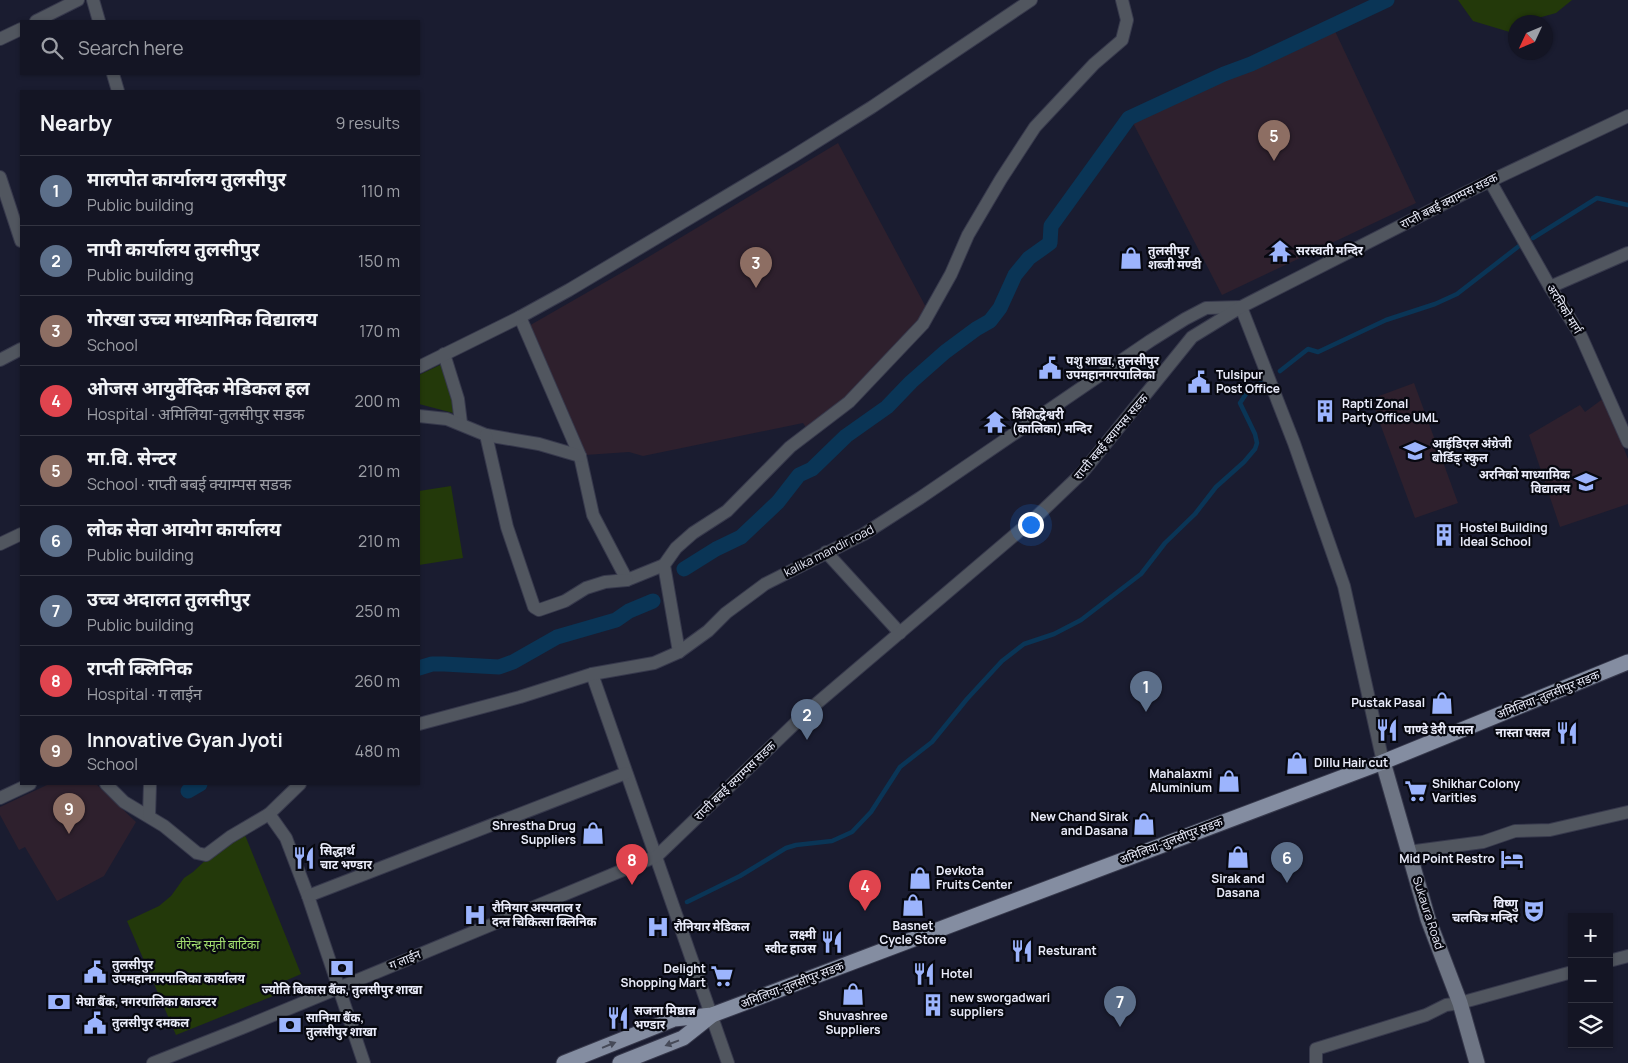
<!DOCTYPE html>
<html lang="en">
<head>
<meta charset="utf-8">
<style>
	body { margin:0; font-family:Manrope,"Noto Sans Devanagari",sans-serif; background:#1d1e2c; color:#f1f3f6 }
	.controls { position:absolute; right:15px; bottom:15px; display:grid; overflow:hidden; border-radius:0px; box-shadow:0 1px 4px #0004 }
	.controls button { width:45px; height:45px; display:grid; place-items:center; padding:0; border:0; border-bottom:1px solid #333441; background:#141524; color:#f1f3f6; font:25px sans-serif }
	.compass { position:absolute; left:1508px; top:15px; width:45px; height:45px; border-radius:50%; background:#141524; box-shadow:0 1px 4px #0004; rotate:226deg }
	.you { position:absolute; left:1030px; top:524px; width:18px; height:18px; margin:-12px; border:4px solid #fff; border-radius:50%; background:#1a73e8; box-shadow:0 0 0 8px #1a73e833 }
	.badge { display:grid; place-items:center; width:32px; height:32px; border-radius:50%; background:#0f766e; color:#fff; font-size:16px; font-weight:700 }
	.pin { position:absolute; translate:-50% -41px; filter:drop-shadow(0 1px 2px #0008) }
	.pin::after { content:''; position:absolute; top:26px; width:18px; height:15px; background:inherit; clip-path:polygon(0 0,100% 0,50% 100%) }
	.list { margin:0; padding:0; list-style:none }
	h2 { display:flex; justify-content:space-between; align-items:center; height:65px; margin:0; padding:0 20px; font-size:21px }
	h2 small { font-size:16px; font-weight:400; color:#9d9fa6 }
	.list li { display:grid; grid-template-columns:32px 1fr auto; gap:15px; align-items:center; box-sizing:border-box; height:70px; padding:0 20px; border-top:1px solid #333441 }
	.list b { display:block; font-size:19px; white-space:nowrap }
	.list p { margin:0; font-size:16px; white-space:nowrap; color:#9d9fa6 }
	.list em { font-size:16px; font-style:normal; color:#9d9fa6 }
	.icon { flex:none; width:28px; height:28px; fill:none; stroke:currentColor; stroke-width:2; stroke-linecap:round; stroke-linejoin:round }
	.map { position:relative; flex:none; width:1628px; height:1063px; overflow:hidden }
	.search { position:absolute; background:#141524; box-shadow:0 1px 4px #0004; left:20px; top:20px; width:400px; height:55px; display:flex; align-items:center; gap:12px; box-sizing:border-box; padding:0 18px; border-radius:0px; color:#9d9fa6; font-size:19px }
	.panel { position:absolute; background:#141524; box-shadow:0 1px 4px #0004; left:20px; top:90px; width:400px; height:695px; border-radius:0px }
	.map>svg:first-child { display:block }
</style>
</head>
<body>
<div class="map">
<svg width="1628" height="1063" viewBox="0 0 1628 1063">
	<rect width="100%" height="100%" fill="#1a1c30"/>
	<g fill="#2e202d">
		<path d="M1334,29L1416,203L1222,295L1131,119Z"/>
		<path d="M838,143L928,311L856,391L807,429L803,423L643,456L629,452L585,455L527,327L635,265Z"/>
		<path d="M1414,383L1458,503L1415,518L1371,399Z"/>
		<path d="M1604,398L1628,459V504L1560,527L1529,435L1580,405L1585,412Z"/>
		<path d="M49,784H96L136,822L104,876L57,901L25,847L19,850L0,815V807Z"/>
	</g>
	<g fill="#23390a">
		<path d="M1458,0H1572L1556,13L1538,18L1532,22H1516L1515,33H1513L1473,21Z"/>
		<path d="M442,364L457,414L419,404V375Z"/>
		<path d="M451,486L463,558L419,565V491Z"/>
		<path d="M245,835L301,974L285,981L288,990L176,1035L127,921L159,906L171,896L184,878L193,872L210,856Z"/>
	</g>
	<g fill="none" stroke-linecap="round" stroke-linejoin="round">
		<g stroke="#0a3556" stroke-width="4.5">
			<path d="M1533,238L1597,198L1628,205"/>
			<path d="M1280,371L1308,349L1318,352L1386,320L1435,304L1457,294L1519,246"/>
			<path d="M687,902L740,876L786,848L796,845L832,841L852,832L871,812L900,767L932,742L967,699L1002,661L1024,644L1054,634L1081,620L1141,574L1165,543L1195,514L1216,487L1244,462L1255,449L1257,443L1255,434L1240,403L1246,394L1262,382"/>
		</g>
		<g stroke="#0a3556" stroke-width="15">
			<path d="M684,569L716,549L741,537L778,502L799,475L812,469L846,436L887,407L911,382L945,352L976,329L990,321L1000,308L1015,275L1029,258L1050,243L1051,226L1129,118L1224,74L1251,64L1387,0"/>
			<path d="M419,668L432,664H444L499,667L513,662L557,637L616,620L629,611L653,601"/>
			<path d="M188,791L200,784"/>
		</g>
		<defs>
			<g id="street">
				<path d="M93,0L99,21"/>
				<path d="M36,21L78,0"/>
				<path d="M0,39L21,29"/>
				<path d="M113,74L118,91"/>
				<path d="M0,177L21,241"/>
				<path d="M1490,181L1550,287L1581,336L1628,442"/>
				<path d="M1550,287L1628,253"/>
				<path d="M520,317L580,456L593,515L627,580L664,565"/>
				<path d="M444,354L458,399L461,423"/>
				<path d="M0,360L21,349"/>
				<path d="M419,367L520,317L569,290L792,157L872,107L1031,0"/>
				<path d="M419,416L447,419L486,435L539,444L580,456"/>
				<path d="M486,435L507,527L534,607L539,610L565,601L586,588L605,582L627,580"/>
				<path d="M0,544L21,534"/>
				<path d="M826,552L900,633"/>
				<path d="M679,652L664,565L676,548L693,533L727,511L790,447L849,402L923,324L951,274L968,235L1001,179L1035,127L1094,64L1122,40L1127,20L1122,0"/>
				<path d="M592,674L728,1063"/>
				<path d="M419,724L520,697L592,674L654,663L679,652L708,631L726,613L765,584L864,534L920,498L1150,341L1185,319L1206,308L1241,307L1294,443L1344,586L1383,762"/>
				<path d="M106,784L124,802L164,826L197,853L206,855L230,837L269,814L300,784"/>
				<path d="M0,798L30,784"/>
				<path d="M269,814L286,838L308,896L364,1063"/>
				<path d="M149,816L150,784"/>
				<path d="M1408,852L1483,842L1515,831L1550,830L1628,812"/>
				<path d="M308,896L626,773"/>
				<path d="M1609,961L1628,956"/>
				<path d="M153,1063L242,1028L657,856L809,710L1037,516L1082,473L1192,337L1241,307L1469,191L1628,116"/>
				<path d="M1316,1063V1049L1426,1015L1446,1005L1460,1003L1572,972"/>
			</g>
			<path id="secondary" d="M1383,762L1428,919L1460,1003L1477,1063"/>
			<g id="primary">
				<path d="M564,1063L674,1019L712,1015L1383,762L1628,662"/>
				<path d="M620,1063L683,1038L712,1015"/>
			</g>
		</defs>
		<use href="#street" stroke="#37394c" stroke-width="14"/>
		<use href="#secondary" stroke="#37394c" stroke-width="17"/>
		<use href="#primary" stroke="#37394c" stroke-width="17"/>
		<use href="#street" stroke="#51565f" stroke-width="12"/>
		<use href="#secondary" stroke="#6e7584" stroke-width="15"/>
		<use href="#primary" stroke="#848da1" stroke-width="15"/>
	</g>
	<defs><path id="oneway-solid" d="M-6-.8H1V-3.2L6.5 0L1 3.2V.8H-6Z" transform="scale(1.25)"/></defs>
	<g fill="#464a58">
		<use href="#oneway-solid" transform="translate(672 1043) rotate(159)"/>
		<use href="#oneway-solid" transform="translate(609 1045) rotate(-22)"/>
	</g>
	<defs>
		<symbol id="temple-bare" viewBox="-9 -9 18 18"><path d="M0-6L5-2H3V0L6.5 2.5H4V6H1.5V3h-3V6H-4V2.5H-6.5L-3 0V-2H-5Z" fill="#9cb4fd" stroke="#070810" stroke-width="2.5" paint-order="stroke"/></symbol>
		<symbol id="shop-bare" viewBox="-9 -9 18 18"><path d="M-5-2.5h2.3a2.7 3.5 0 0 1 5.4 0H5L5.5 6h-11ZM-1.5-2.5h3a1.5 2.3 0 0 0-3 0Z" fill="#9cb4fd" stroke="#070810" stroke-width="2.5" paint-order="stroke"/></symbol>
		<symbol id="civic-bare" viewBox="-9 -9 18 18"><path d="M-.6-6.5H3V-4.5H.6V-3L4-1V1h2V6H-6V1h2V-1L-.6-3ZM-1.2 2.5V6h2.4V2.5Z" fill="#9cb4fd" stroke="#070810" stroke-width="2.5" paint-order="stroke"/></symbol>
		<symbol id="building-bare" viewBox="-9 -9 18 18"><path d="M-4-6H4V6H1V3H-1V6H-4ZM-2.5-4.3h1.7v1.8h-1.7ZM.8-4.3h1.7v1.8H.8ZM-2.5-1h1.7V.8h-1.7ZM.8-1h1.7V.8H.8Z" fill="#9cb4fd" stroke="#070810" stroke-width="2.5" paint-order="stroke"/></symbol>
		<symbol id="school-bare" viewBox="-9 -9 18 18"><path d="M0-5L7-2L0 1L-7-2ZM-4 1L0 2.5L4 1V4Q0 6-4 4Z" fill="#9cb4fd" stroke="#070810" stroke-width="2.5" paint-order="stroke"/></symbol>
		<symbol id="restaurant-bare" viewBox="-9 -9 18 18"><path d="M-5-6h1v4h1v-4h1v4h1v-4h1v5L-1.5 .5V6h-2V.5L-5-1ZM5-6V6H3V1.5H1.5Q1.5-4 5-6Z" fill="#9cb4fd" stroke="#070810" stroke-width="2.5" paint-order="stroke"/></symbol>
		<symbol id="supermarket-bare" viewBox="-9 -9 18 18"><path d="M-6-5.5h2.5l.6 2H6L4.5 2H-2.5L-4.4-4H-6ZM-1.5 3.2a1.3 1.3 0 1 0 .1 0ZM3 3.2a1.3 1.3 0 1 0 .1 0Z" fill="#9cb4fd" stroke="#070810" stroke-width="2.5" paint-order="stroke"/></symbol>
		<symbol id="hotel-bare" viewBox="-9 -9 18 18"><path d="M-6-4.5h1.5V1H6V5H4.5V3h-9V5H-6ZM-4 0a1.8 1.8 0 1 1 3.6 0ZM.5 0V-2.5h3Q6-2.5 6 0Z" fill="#9cb4fd" stroke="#070810" stroke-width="2.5" paint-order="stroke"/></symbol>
		<symbol id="theatre-bare" viewBox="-9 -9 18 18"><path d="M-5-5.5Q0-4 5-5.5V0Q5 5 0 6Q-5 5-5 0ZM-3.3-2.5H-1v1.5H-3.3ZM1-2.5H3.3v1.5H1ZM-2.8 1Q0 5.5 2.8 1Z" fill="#9cb4fd" stroke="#070810" stroke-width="2.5" paint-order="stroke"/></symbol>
		<symbol id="hospital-bare" viewBox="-9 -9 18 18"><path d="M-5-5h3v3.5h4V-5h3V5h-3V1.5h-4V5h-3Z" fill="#9cb4fd" stroke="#070810" stroke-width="2.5" paint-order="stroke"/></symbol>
		<symbol id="bank-bare" viewBox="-9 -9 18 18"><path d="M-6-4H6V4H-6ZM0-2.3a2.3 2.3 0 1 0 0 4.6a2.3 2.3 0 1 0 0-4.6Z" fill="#9cb4fd" stroke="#070810" stroke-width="2.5" paint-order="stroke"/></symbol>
	</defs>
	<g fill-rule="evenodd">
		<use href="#temple-bare" x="1264" y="235" width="32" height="32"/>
		<use href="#shop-bare" x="1115" y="242" width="32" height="32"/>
		<use href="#civic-bare" x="1034" y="352" width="32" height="32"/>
		<use href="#civic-bare" x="1183" y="366" width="32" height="32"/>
		<use href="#building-bare" x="1309" y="395" width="32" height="32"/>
		<use href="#temple-bare" x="979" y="406" width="32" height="32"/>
		<use href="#school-bare" x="1399" y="435" width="32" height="32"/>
		<use href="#school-bare" x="1570" y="466" width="32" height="32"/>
		<use href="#building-bare" x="1428" y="519" width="32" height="32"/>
		<use href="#shop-bare" x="1426" y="687" width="32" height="32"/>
		<use href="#restaurant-bare" x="1371" y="714" width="32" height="32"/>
		<use href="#restaurant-bare" x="1551" y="717" width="32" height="32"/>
		<use href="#shop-bare" x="1281" y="747" width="32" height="32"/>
		<use href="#shop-bare" x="1213" y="765" width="32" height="32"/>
		<use href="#supermarket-bare" x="1400" y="775" width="32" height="32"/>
		<use href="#shop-bare" x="1128" y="808" width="32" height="32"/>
		<use href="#shop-bare" x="577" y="817" width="32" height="32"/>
		<use href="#shop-bare" x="1222" y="841" width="32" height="32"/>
		<use href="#restaurant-bare" x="288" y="842" width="32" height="32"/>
		<use href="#hotel-bare" x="1496" y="843" width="32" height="32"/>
		<use href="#shop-bare" x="904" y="862" width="32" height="32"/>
		<use href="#shop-bare" x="897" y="889" width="32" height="32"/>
		<use href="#theatre-bare" x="1518" y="895" width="32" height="32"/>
		<use href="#hospital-bare" x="459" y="899" width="32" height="32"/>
		<use href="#hospital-bare" x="642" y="911" width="32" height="32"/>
		<use href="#restaurant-bare" x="816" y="926" width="32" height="32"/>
		<use href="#restaurant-bare" x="1006" y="935" width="32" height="32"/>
		<use href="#bank-bare" x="326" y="952" width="32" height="32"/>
		<use href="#civic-bare" x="79" y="956" width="32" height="32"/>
		<use href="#restaurant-bare" x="908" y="958" width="32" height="32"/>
		<use href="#supermarket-bare" x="706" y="960" width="32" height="32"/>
		<use href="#shop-bare" x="837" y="978" width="32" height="32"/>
		<use href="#bank-bare" x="43" y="986" width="32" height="32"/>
		<use href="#building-bare" x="917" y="989" width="32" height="32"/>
		<use href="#restaurant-bare" x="602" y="1002" width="32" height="32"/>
		<use href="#civic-bare" x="79" y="1007" width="32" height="32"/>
		<use href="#bank-bare" x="274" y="1009" width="32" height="32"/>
	</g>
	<g text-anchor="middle" stroke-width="4.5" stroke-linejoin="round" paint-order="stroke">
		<g font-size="12" fill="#e9ebf9" stroke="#070810">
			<text transform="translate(1449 201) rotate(-27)" y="4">राप्ती बबई क्याम्पस सडक</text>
			<text transform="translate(1564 309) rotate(58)" y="4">अरनिको मार्ग</text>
			<text transform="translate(1111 437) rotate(-50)" y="4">राप्ती बबई क्याम्पस सडक</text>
			<text transform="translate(829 551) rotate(-27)" y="4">kalika mandir road</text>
			<text transform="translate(1548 695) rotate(-22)" y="4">अमिलिया-तुलसीपुर सडक</text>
			<text transform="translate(735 781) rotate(-44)" y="4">राप्ती बबई क्याम्पस सडक</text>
			<text transform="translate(1171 841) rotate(-21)" y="4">अमिलिया-तुलसीपुर सडक</text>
			<text transform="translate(1428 913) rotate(72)" y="4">Sukaura Road</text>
			<text transform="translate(405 960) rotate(-22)" y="4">ग लाईन</text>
			<text transform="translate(792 985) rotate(-21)" y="4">अमिलिया-तुलसीपुर सडक</text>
		</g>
		<g font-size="12" font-weight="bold" fill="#e9ebf9" stroke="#070810" text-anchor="start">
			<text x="1148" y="255">तुलसीपुर<tspan x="1148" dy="14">शब्जी मण्डी</tspan></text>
			<text x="1296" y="255">सरस्वती मन्दिर</text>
			<text x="1066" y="365">पशु शाखा, तुलसीपुर<tspan x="1066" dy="14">उपमहानगरपालिका</tspan></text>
			<text x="1216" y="379">Tulsipur<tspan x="1216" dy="14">Post Office</tspan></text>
			<text x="1342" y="408">Rapti Zonal<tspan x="1342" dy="14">Party Office UML</tspan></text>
			<text x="1012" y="419">त्रिशिद्धेश्वरी<tspan x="1012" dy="14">(कालिका) मन्दिर</tspan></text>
			<text x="1432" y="448">आईडिएल अंग्रेजी<tspan x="1432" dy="14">बोर्डिङ् स्कुल</tspan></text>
			<text x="1570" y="479" text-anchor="end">अरनिको माध्यामिक<tspan x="1570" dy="14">विद्यालय</tspan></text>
			<text x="1460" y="532">Hostel Building<tspan x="1460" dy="14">Ideal School</tspan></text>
			<text x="1425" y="707" text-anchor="end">Pustak Pasal</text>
			<text x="1404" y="734">पाण्डे डेरी पसल</text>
			<text x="1550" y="737" text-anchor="end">नास्ता पसल</text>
			<text x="1314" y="767">Dillu Hair cut</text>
			<text x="1212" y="778" text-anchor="end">Mahalaxmi<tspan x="1212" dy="14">Aluminium</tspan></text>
			<text x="1432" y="788">Shikhar Colony<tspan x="1432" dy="14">Varities</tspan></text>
			<text x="1128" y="821" text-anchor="end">New Chand Sirak<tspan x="1128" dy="14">and Dasana</tspan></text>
			<text x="576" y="830" text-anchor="end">Shrestha Drug<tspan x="576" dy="14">Suppliers</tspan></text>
			<text x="320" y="855">सिद्धार्थ<tspan x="320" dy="14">चाट भण्डार</tspan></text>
			<text x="1495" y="863" text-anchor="end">Mid Point Restro</text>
			<text x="936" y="875">Devkota<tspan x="936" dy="14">Fruits Center</tspan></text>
			<text x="1238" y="883" text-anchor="middle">Sirak and<tspan x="1238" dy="14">Dasana</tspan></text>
			<text x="1518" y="908" text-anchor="end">विष्णु<tspan x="1518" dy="14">चलचित्र मन्दिर</tspan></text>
			<text x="492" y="912">रौनियार अस्पताल र<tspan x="492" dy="14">दन्त चिकित्सा क्लिनिक</tspan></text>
			<text x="913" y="930" text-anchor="middle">Basnet<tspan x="913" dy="14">Cycle Store</tspan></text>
			<text x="674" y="931">रौनियार मेडिकल</text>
			<text x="816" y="939" text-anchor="end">लक्ष्मी<tspan x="816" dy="14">स्वीट हाउस</tspan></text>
			<text x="1038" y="955">Resturant</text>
			<text x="112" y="969">तुलसीपुर<tspan x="112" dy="14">उपमहानगरपालिका कार्यालय</tspan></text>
			<text x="706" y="973" text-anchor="end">Delight<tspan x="706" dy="14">Shopping Mart</tspan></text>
			<text x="941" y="978">Hotel</text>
			<text x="342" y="994" text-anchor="middle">ज्योति बिकास बैंक, तुलसीपुर शाखा</text>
			<text x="950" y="1002">new sworgadwari<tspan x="950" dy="14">suppliers</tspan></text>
			<text x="76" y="1006">मेघा बैंक, नगरपालिका काउन्टर</text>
			<text x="634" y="1015">सजना मिष्ठान्न<tspan x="634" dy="14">भण्डार</tspan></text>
			<text x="853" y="1020" text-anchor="middle">Shuvashree<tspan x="853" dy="14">Suppliers</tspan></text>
			<text x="306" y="1022">सानिमा बैंक,<tspan x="306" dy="14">तुलसीपुर शाखा</tspan></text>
			<text x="112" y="1027">तुलसीपुर दमकल</text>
		</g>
		<g font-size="12" fill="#a4e070" stroke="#070810">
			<text x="218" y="949">वीरेन्द्र स्मृती बाटिका</text>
		</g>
	</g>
</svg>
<div class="controls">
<button>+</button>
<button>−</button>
<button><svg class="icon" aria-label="layers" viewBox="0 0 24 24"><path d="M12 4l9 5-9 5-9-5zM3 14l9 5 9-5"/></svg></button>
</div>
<svg class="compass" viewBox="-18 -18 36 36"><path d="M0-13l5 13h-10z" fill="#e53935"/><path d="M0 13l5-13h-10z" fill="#9d9fa6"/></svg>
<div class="you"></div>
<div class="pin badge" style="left:1146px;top:712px;background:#5c6f8a">1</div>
<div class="pin badge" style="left:807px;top:740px;background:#5c6f8a">2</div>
<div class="pin badge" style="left:756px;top:288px;background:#8d6e63">3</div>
<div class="pin badge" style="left:865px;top:911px;background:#e0444e">4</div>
<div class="pin badge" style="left:1274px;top:161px;background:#8d6e63">5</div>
<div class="pin badge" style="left:1287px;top:883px;background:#5c6f8a">6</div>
<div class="pin badge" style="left:1120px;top:1027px;background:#5c6f8a">7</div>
<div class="pin badge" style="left:632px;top:885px;background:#e0444e">8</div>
<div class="pin badge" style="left:69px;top:834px;background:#8d6e63">9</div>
<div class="search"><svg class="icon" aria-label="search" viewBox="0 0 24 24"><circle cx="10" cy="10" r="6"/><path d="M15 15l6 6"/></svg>Search here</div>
<section class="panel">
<h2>Nearby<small>9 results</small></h2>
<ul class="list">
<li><span class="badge" style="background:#5c6f8a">1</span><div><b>मालपोत कार्यालय तुलसीपुर</b><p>Public building</p></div><em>110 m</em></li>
<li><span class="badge" style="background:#5c6f8a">2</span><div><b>नापी कार्यालय तुलसीपुर</b><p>Public building</p></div><em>150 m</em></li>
<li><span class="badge" style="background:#8d6e63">3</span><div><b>गोरखा उच्च माध्यामिक विद्यालय</b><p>School</p></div><em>170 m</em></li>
<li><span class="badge" style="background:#e0444e">4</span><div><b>ओजस आयुर्वेदिक मेडिकल हल</b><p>Hospital · अमिलिया-तुलसीपुर सडक</p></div><em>200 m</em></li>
<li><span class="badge" style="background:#8d6e63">5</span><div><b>मा.वि. सेन्टर</b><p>School · राप्ती बबई क्याम्पस सडक</p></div><em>210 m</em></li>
<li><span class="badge" style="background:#5c6f8a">6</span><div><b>लोक सेवा आयोग कार्यालय</b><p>Public building</p></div><em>210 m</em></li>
<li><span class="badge" style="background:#5c6f8a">7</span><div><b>उच्च अदालत तुलसीपुर</b><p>Public building</p></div><em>250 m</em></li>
<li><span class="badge" style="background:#e0444e">8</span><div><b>राप्ती क्लिनिक</b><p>Hospital · ग लाईन</p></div><em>260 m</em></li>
<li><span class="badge" style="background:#8d6e63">9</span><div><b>Innovative Gyan Jyoti</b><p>School</p></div><em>480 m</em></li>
</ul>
</section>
</div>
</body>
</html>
